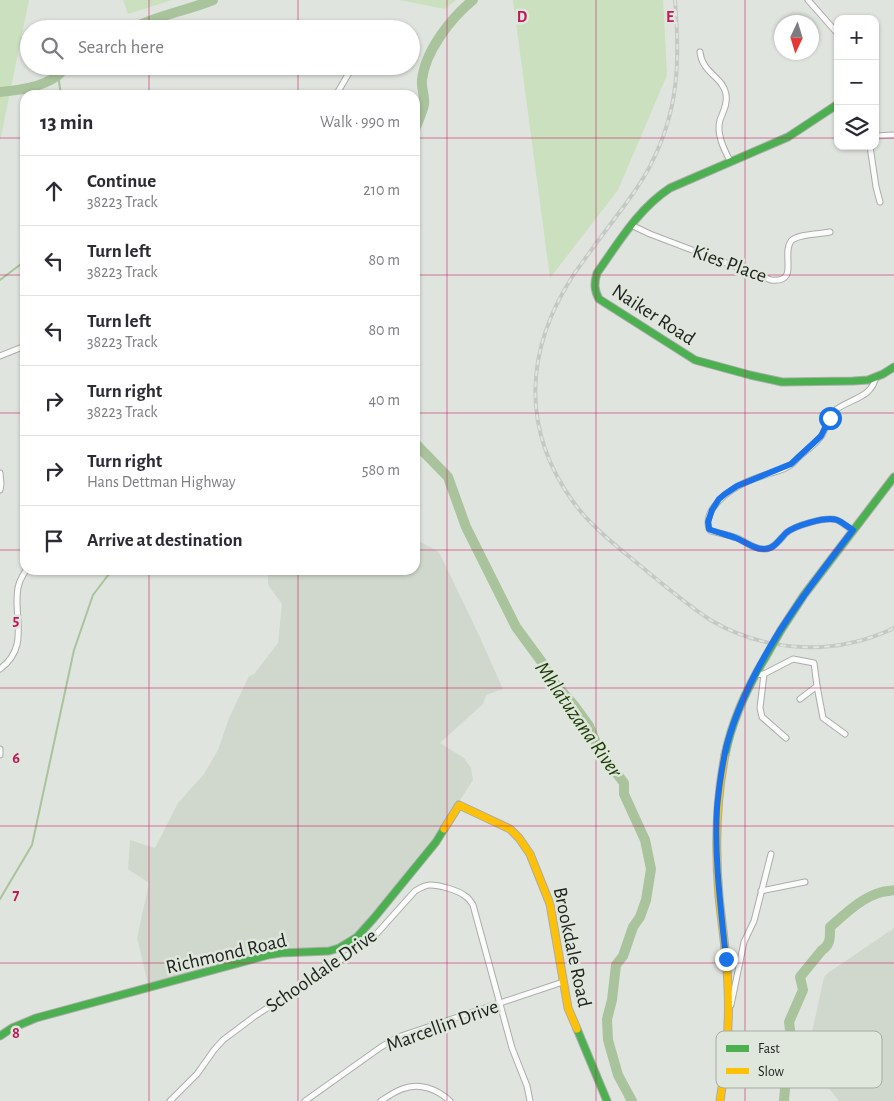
<!DOCTYPE html>
<html lang="en">
<head>
<meta charset="utf-8">
<style>
	body { margin:0; font-family:"Alegreya Sans",sans-serif; background:#f7f7f7; color:#2b2b33 }
	.controls { position:absolute; right:15px; top:15px; display:grid; overflow:hidden; border-radius:10px; box-shadow:0 1px 4px #0004 }
	.controls button { width:45px; height:45px; display:grid; place-items:center; padding:0; border:0; border-bottom:1px solid #e1e1e2; background:#fff; color:#2b2b33; font:25px sans-serif }
	.compass { position:absolute; left:774px; top:15px; width:45px; height:45px; border-radius:50%; background:#fff; box-shadow:0 1px 4px #0004; rotate:184deg }
	.stop { position:absolute; width:15px; height:15px; margin:-11px; border:4px solid #1a73e8; border-radius:50%; background:#fff }
	.stop.end { background:#1a73e8; border-color:#fff; box-shadow:0 1px 5px #0008 }
	.list { margin:0; padding:0; list-style:none }
	h2 { display:flex; justify-content:space-between; align-items:center; height:65px; margin:0; padding:0 20px; font-size:21px }
	h2 small { font-size:16px; font-weight:400; color:#7c7c81 }
	.list li { display:grid; grid-template-columns:32px 1fr auto; gap:15px; align-items:center; box-sizing:border-box; height:70px; padding:0 20px; border-top:1px solid #e1e1e2 }
	.list b { display:block; font-size:19px; white-space:nowrap }
	.list p { margin:0; font-size:16px; white-space:nowrap; color:#7c7c81 }
	.list em { font-size:16px; font-style:normal; color:#7c7c81 }
	.icon { flex:none; width:28px; height:28px; fill:none; stroke:currentColor; stroke-width:2; stroke-linecap:round; stroke-linejoin:round }
	.map { position:relative; flex:none; width:894px; height:1101px; overflow:hidden }
	.search { position:absolute; background:#fff; box-shadow:0 1px 4px #0004; left:20px; top:20px; width:400px; height:55px; display:flex; align-items:center; gap:12px; box-sizing:border-box; padding:0 18px; border-radius:28px; color:#7c7c81; font-size:19px }
	.panel { position:absolute; background:#fff; box-shadow:0 1px 4px #0004; left:20px; top:90px; width:400px; height:485px; border-radius:15px }
	.map>svg:first-child { display:block }
</style>
</head>
<body>
<div class="map">
<svg width="894" height="1101" viewBox="0 0 894 1101">
	<rect width="100%" height="100%" fill="#e0e4de"/>
	<g fill="#d0d8cd">
		<path d="M415,539L439,552L478,633L503,689L486,695L483,704L440,743L464,758L471,768L473,780L426,853L349,942L330,950L266,954L148,984L137,938L149,883L128,869L130,840L155,848L178,803L204,774L218,750L229,718L249,676L254,674L278,643L282,604L268,585V570H415Z"/>
		<path d="M894,928V1101H839L806,1060L824,977L828,973Z"/>
	</g>
	<g fill="#cae0bf">
		<path d="M0,0H29L0,141Z"/>
		<path d="M123,0H172L128,14Z"/>
		<path d="M399,0H456L445,9Z"/>
		<path d="M513,0H663L667,75L618,190L550,278Z"/>
	</g>
	<g fill="none" stroke-linecap="round" stroke-linejoin="round">
		<g stroke="#a9c39c" stroke-width="2">
			<path d="M58,75L61,95"/>
			<path d="M0,280L25,261"/>
			<path d="M0,899L32,845L74,650L93,595L112,570"/>
		</g>
		<g stroke="#a9c39c" stroke-width="10">
			<path d="M131,29C157,15 186,11 213,0"/>
			<path d="M0,92C19,90 40,88 57,76C61,73 63,69 69,66"/>
			<path d="M415,129C418,122 423,111 424,104C425,96 421,88 422,80C425,51 451,18 473,0"/>
			<path d="M415,443L448,477L466,527L516,627L541,661L551,679L573,704L589,726L599,750L624,783V794L645,840L651,869L646,900L640,917L633,927L623,956L616,965L612,1000L607,1019L608,1040L618,1075L632,1101"/>
			<path d="M784,1101L785,1088L784,1061L791,1038L789,1022L803,990L800,977L822,950C831,945 830,936 830,927C845,914 862,897 882,892C886,891 890,891 894,890"/>
		</g>
		<defs>
			<g id="street">
				<path d="M808,0L838,34"/>
				<path d="M700,52C702,73 723,77 726,94C728,103 723,112 720,120C716,134 724,149 730,161"/>
				<path d="M336,95L353,66"/>
				<path d="M875,136L894,135"/>
				<path d="M870,146L876,187L880,202"/>
				<path d="M631,225L650,234L771,280C800,283 781,255 791,241C797,234 821,234 830,232"/>
				<path d="M0,356L25,346"/>
				<path d="M0,473L1,484L0,490"/>
				<path d="M853,531C848,527 842,522 837,520C826,516 794,526 786,533C780,539 774,549 765,549C755,550 746,542 737,538C728,535 720,533 711,531L709,529C707,522 709,514 713,508C727,488 749,480 771,473C778,471 786,469 792,464C795,462 797,458 800,456C807,450 816,444 822,435C827,426 829,416 837,409C852,398 872,398 876,376"/>
				<path d="M0,669C24,651 18,630 17,604C17,599 17,593 18,588C19,581 23,575 26,570"/>
				<path d="M764,674L793,659L814,663L817,686L800,699"/>
				<path d="M755,675L764,674L760,708L762,717L786,738"/>
				<path d="M817,686L823,718L845,734"/>
				<path d="M0,749V755"/>
				<path d="M761,891L805,882"/>
				<path d="M731,1005L744,942L754,921L771,854"/>
				<path d="M170,1101L197,1074L214,1050L223,1040L255,1016L371,940L415,891C420,888 425,885 430,885C439,885 458,890 465,896C469,898 471,902 473,905L512,1048L527,1086L530,1101"/>
				<path d="M305,1101L381,1047L398,1037L563,982"/>
				<path d="M381,1101C387,1097 394,1092 402,1089C419,1082 437,1089 450,1101"/>
			</g>
			<g id="fast">
				<path d="M838,104L788,137L670,188C638,209 619,242 597,273C594,283 594,290 599,299L695,360L750,375L782,382L853,381L868,380L883,374L894,367"/>
				<path d="M781,630L804,595L894,477"/>
				<path d="M725,755C732,721 747,688 765,658"/>
				<path d="M577,1029L607,1101"/>
				<path d="M0,1036L12,1028L36,1018L268,955L281,953L329,951L339,948L357,937L374,918L436,842L444,829"/>
			</g>
			<g id="slow">
				<path d="M444,829L459,805L510,829L519,838L530,854L550,904L568,1008L577,1029"/>
				<path d="M720,1101C726,1063 730,1025 728,987C727,956 722,926 719,896C715,849 716,801 725,755"/>
			</g>
		</defs>
		<use href="#street" stroke="#aaada9" stroke-width="7"/>
		<use href="#fast" stroke="#aaada9" stroke-width="9"/>
		<use href="#slow" stroke="#aaada9" stroke-width="9"/>
		<use href="#street" stroke="#fafbfa" stroke-width="5"/>
		<use href="#fast" stroke="#4caf50" stroke-width="7"/>
		<use href="#slow" stroke="#ffc107" stroke-width="7"/>
		<defs>
			<path id="rail" d="M675,0C680,60 679,110 651,164C641,185 626,203 613,221C599,239 587,256 574,274C525,349 520,429 574,503C594,530 623,551 649,573C669,589 690,607 712,621C768,653 836,656 894,628"/>
		</defs>
		<use href="#rail" stroke="#c6c8c6" stroke-width="4"/>
		<use href="#rail" stroke="#dfe6dc" stroke-width="2" stroke-dasharray="5.5" stroke-linecap="butt"/>
		<defs>
			<path id="fast-bridge" d="M765,658L781,630"/>
		</defs>
		<use href="#fast-bridge" stroke="#aaada9" stroke-width="9" stroke-linecap="butt"/>
		<use href="#fast-bridge" stroke="#4caf50" stroke-width="7"/>
	</g>
	<g fill="none" stroke-linecap="round" stroke-linejoin="round">
		<path stroke="#1a73e8" stroke-width="6" d="M726,959C721,909 714,858 717,808C719,787 722,765 727,744C750,663 802,596 853,530C848,527 842,522 837,520C826,516 794,526 786,533C780,539 774,549 765,549C755,550 746,542 736,538C728,535 719,533 711,530L709,529L708,522L712,510L719,499L725,494L737,486L791,464L821,436L830,418"/>
	</g>
	<path fill="none" stroke="#c2185b" stroke-width="1" stroke-opacity="0.55" d="M149,0V29M298,0V29M447,0V1101M596,0V1101M745,0V1101M149,66V95M298,66V95M0,138H25M415,138H838M875,138H894M0,275H25M415,275H894M0,413H25M415,413H894M0,550H25M415,550H894M149,570V1101M298,570V1101M0,688H894M0,826H894M0,963H894"/>
	<g text-anchor="middle" stroke-width="5" stroke-linejoin="round" paint-order="stroke">
		<g font-size="20" fill="#20231f" stroke="#dfe6dc">
			<text transform="translate(730 263) rotate(20)" y="7">Kies Place</text>
			<text transform="translate(654 314) rotate(33)" y="7">Naiker Road</text>
			<text transform="translate(573 947) rotate(78)" y="7">Brookdale Road</text>
			<text transform="translate(226 953) rotate(-13)" y="7">Richmond Road</text>
			<text transform="translate(321 970) rotate(-35)" y="7">Schooldale Drive</text>
			<text transform="translate(442 1025) rotate(-20)" y="7">Marcellin Drive</text>
		</g>
		<g font-size="21" font-style="italic" fill="#1a3a00" stroke="#dfe6dc">
			<text transform="translate(579 719) rotate(55)" y="7">Mhlatuzana River</text>
		</g>
	</g>
	<rect x="716" y="1031" width="166" height="57" rx="8" fill="#dfe6dc" stroke="#a6aca3" stroke-width="1"/>
	<rect x="726" y="1045" width="23" height="7" fill="#4caf50"/>
	<rect x="726" y="1068" width="23" height="6" fill="#ffc107"/>
	<g font-size="14" fill="#20231f">
		<text x="758" y="1053">Fast</text>
		<text x="758" y="1076">Slow</text>
	</g>
	<g font-size="16" text-anchor="middle" font-weight="bold" fill="#c2185b" stroke="#dfe6dc" stroke-width="5" stroke-linejoin="round" paint-order="stroke">
		<text x="522" y="22">D</text>
		<text x="670" y="22">E</text>
		<text x="16" y="625">5</text>
		<text x="16" y="763">6</text>
		<text x="16" y="900">7</text>
		<text x="16" y="1038">8</text>
	</g>
</svg>
<div class="controls">
<button>+</button>
<button>−</button>
<button><svg class="icon" aria-label="layers" viewBox="0 0 24 24"><path d="M12 4l9 5-9 5-9-5zM3 14l9 5 9-5"/></svg></button>
</div>
<svg class="compass" viewBox="-18 -18 36 36"><path d="M0-13l5 13h-10z" fill="#e53935"/><path d="M0 13l5-13h-10z" fill="#7c7c81"/></svg>
<div class="stop" style="left:830px;top:418px"></div>
<div class="stop end" style="left:726px;top:959px"></div>
<div class="search"><svg class="icon" aria-label="search" viewBox="0 0 24 24"><circle cx="10" cy="10" r="6"/><path d="M15 15l6 6"/></svg>Search here</div>
<section class="panel">
<h2>13 min<small>Walk · 990 m</small></h2>
<ul class="list">
<li><svg class="icon" aria-label="ahead" viewBox="0 0 24 24"><path d="M12 20V5M6 11l6-6 6 6"/></svg><div><b>Continue</b><p>38223 Track</p></div><em>210 m</em></li>
<li><svg class="icon" aria-label="left" viewBox="0 0 24 24"><path d="M17 20v-9H6M10 6l-5 5 5 5"/></svg><div><b>Turn left</b><p>38223 Track</p></div><em>80 m</em></li>
<li><svg class="icon" aria-label="left" viewBox="0 0 24 24"><path d="M17 20v-9H6M10 6l-5 5 5 5"/></svg><div><b>Turn left</b><p>38223 Track</p></div><em>80 m</em></li>
<li><svg class="icon" aria-label="right" viewBox="0 0 24 24"><path d="M7 20v-9h11M14 6l5 5-5 5"/></svg><div><b>Turn right</b><p>38223 Track</p></div><em>40 m</em></li>
<li><svg class="icon" aria-label="right" viewBox="0 0 24 24"><path d="M7 20v-9h11M14 6l5 5-5 5"/></svg><div><b>Turn right</b><p>Hans Dettman Highway</p></div><em>580 m</em></li>
<li><svg class="icon" aria-label="arrive" viewBox="0 0 24 24"><path d="M6 21V4h12l-3 4 3 4H6"/></svg><div><b>Arrive at destination</b></div></li>
</ul>
</section>
</div>
</body>
</html>
